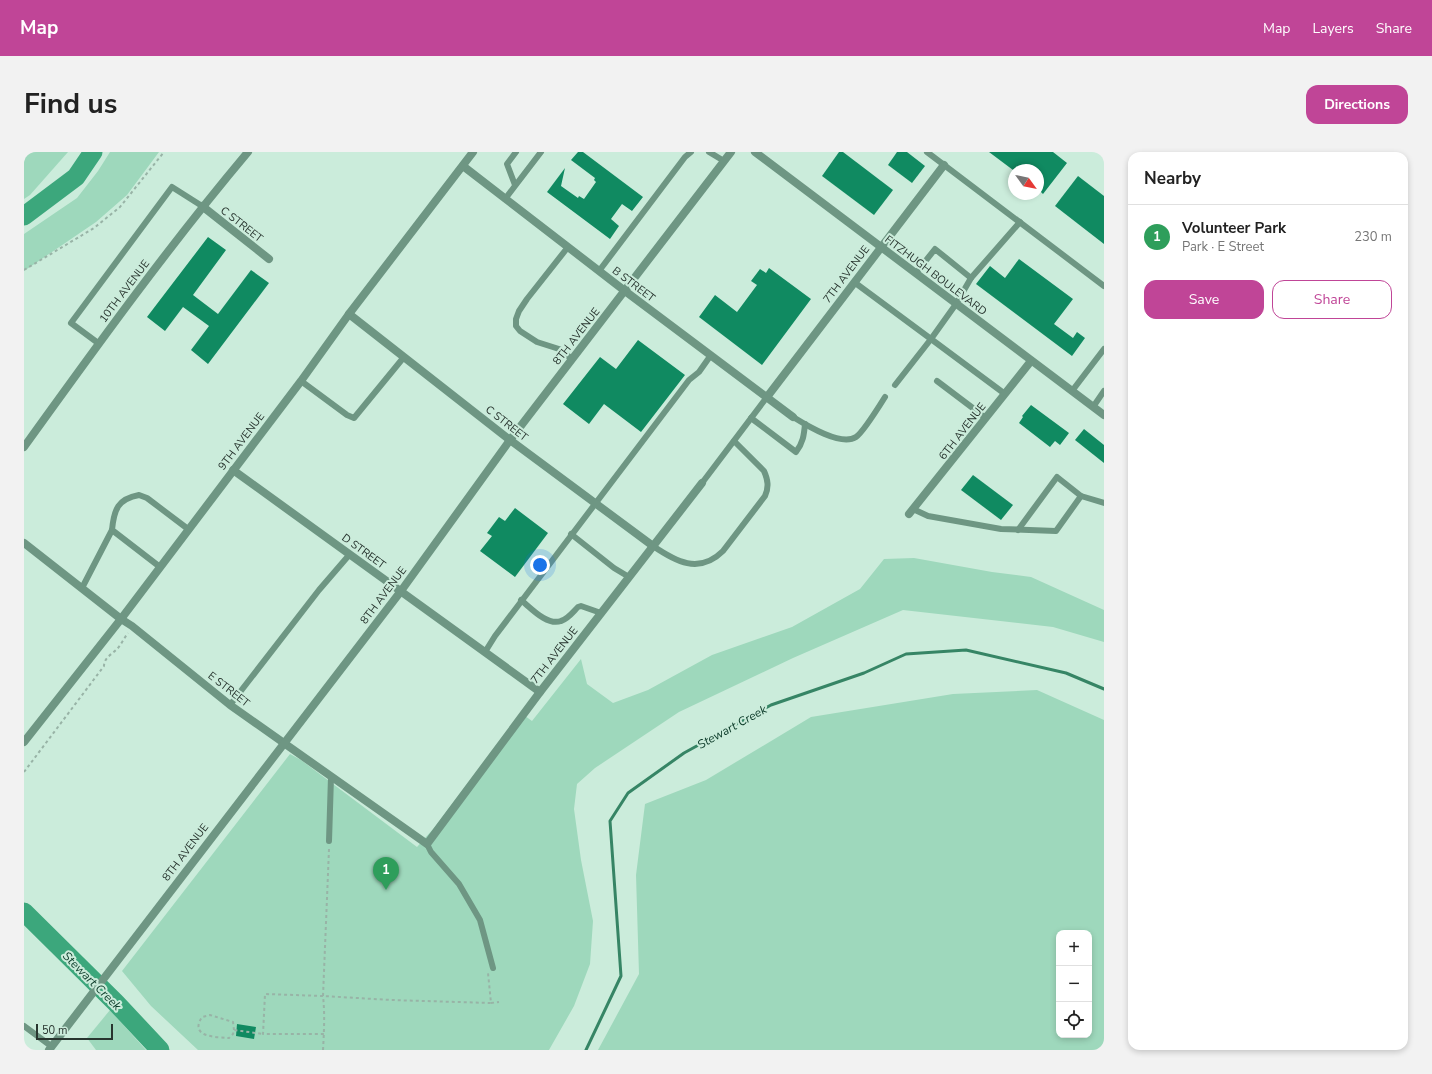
<!DOCTYPE html>
<html lang="en">
<head>
<meta charset="utf-8">
<style>
	body { margin:0; font-family:"Nunito Sans",sans-serif; background:#f2f2f2; color:#222 }
	.controls { position:absolute; right:12px; bottom:12px; display:grid; overflow:hidden; border-radius:8px; box-shadow:0 2px 6px #0003 }
	.controls button { width:36px; height:36px; display:grid; place-items:center; padding:0; border:0; border-bottom:1px solid #e0e0e0; background:#fff; color:#222; font:20px sans-serif }
	.compass { position:absolute; left:984px; top:12px; width:36px; height:36px; border-radius:50%; background:#fff; box-shadow:0 2px 6px #0003; rotate:123deg }
	.scale { position:absolute; left:12px; bottom:10px; width:77px; box-sizing:border-box; padding-left:4px; border:2px solid #28352f; border-top:0; font-size:11px; line-height:14px; white-space:nowrap; color:#28352f; -webkit-text-stroke:3px #cbecdb; paint-order:stroke }
	.you { position:absolute; left:516px; top:413px; width:14px; height:14px; margin:-10px; border:3px solid #fff; border-radius:50%; background:#1a73e8; box-shadow:0 0 0 6px #1a73e833 }
	.badge { display:grid; place-items:center; width:26px; height:26px; border-radius:50%; background:#c04597; color:#fff; font-size:13px; font-weight:700 }
	.pin { position:absolute; translate:-50% -33px; filter:drop-shadow(0 1px 2px #0008) }
	.pin::after { content:''; position:absolute; top:21px; width:14px; height:12px; background:inherit; clip-path:polygon(0 0,100% 0,50% 100%) }
	.list { margin:0; padding:0; list-style:none }
	h2 { display:flex; justify-content:space-between; align-items:center; height:52px; margin:0; padding:0 16px; font-size:17px }
	h2 small { font-size:13px; font-weight:400; color:#767676 }
	.list li { display:grid; grid-template-columns:26px 1fr auto; gap:12px; align-items:center; box-sizing:border-box; height:64px; padding:0 16px; border-top:1px solid #e0e0e0 }
	.list b { display:block; font-size:15px; white-space:nowrap }
	.list p { margin:0; font-size:13px; white-space:nowrap; color:#767676 }
	.list em { font-size:13px; font-style:normal; color:#767676 }
	.actions { display:flex; gap:8px; padding:12px 16px }
	.actions a { flex:1; padding:9px 0; border:1px solid #c04597; border-radius:12px; text-align:center; font-size:14px; color:#c04597 }
	.actions .main { background:#c04597; color:#fff }
	.icon { flex:none; width:22px; height:22px; fill:none; stroke:currentColor; stroke-width:2; stroke-linecap:round; stroke-linejoin:round }
	.map { position:relative; flex:none; width:1080px; height:898px; overflow:hidden; border-radius:12px }
	header { display:flex; align-items:center; gap:24px; box-sizing:border-box; height:56px; padding:0 20px; background:#c04597; color:#fff }
	header strong { font-size:19px }
	nav { display:flex; gap:22px; margin-inline-start:auto; font-size:14px }
	.intro { display:flex; align-items:center; justify-content:space-between; box-sizing:border-box; height:96px; padding:0 24px }
	h1 { margin:0; font-size:28px }
	.button { padding:10px 18px; border-radius:12px; background:#c04597; color:#fff; font-size:14px; font-weight:700 }
	main { display:flex; gap:24px; padding:0 24px }
	aside { flex:1; background:#fff; border-radius:12px; box-shadow:0 2px 6px #0003 }
	.map>svg:first-child { display:block }
</style>
</head>
<body>
<header>
<strong>Map</strong>
<nav><a>Map</a><a>Layers</a><a>Share</a></nav>
</header>
<div class="intro"><h1>Find us</h1><a class="button">Directions</a></div>
<main>
<div class="map">
<svg width="1080" height="898" viewBox="0 0 1080 898">
	<rect width="100%" height="100%" fill="#cbecdb"/>
	<g fill="#9ed8bc" fill-rule="evenodd">
		<path d="M0,0H44L6,43L0,47Z"/>
		<path d="M86,0H135L103,43L72,70L0,119V82L53,46L74,19Z"/>
		<path d="M890,406L968,420L1007,425L1080,458V490L1029,475L879,458L769,506L655,560L571,616L553,632L550,657L557,708L569,769L566,812L550,854L525,898H174L127,854L98,819L266,602L277,608L393,695L410,676L497,561L508,569L557,507L563,532L589,551L624,538L688,503L768,475L836,437L860,407Z"/>
		<path d="M1013,538L1080,568V898H574L615,822L612,723L621,652L682,628L787,565L929,542ZM1035,781H1065V883H1035Z"/>
		<path d="M86,858L122,898H72L63,886Z"/>
	</g>
	<g fill="none" stroke-linecap="round" stroke-linejoin="round">
		<path stroke="#368565" stroke-width="3" d="M562,898L597,824L586,669L604,641L660,601L747,553L840,521L882,502L942,498L1042,521L1080,537"/>
		<g stroke="#3ca77c" stroke-width="19">
			<path d="M0,64L52,25L69,0"/>
			<path d="M0,760L92,851L136,898"/>
		</g>
	</g>
	<g fill="#108a61">
		<path d="M554,0H559L619,45L608,59L598,52L587,67L595,74L586,87L523,40L541,16L537,34L554,46L555,44L560,47L572,30L570,28L571,26L547,8Z"/>
		<path d="M815,0H819L869,38L850,63L798,24Z"/>
		<path d="M873,0H883L901,14L888,31L864,13Z"/>
		<path d="M965,0H1029L1043,11L1019,42L1014,37V18H989Z"/>
		<path d="M1054,24L1080,44V92L1031,54Z"/>
		<path d="M184,85L202,98L169,143L194,162L227,118L245,131L184,212L167,198L185,174L159,155L141,179L123,165Z"/>
		<path d="M995,107L1049,147L1030,172L1049,186L1053,180L1061,186L1048,204L952,132L966,114L981,126Z"/>
		<path d="M745,116L787,147L738,213L675,165L691,143L713,160L733,133L727,129L736,117L742,121Z"/>
		<path d="M614,188L661,223L617,280L580,252L565,272L539,252L576,205L592,217Z"/>
		<path d="M1007,253L1045,281L1036,293L1031,289L1026,295L995,271L999,265L998,264Z"/>
		<path d="M1060,277L1080,293V311L1051,288Z"/>
		<path d="M949,323L989,353L977,368L937,338Z"/>
		<path d="M491,356L524,381L491,425L456,399L468,384L463,381L475,365L481,369Z"/>
		<path d="M213,872L232,875L230,887L212,884Z"/>
	</g>
	<g fill="none" stroke-linecap="round" stroke-linejoin="round">
		<g stroke="#98b3a6" stroke-width="2" stroke-dasharray="3 3" stroke-linecap="butt">
			<path d="M0,118L70,76L96,55L140,0"/>
			<path d="M0,620L80,514C80,506 88,502 93,497C97,493 100,486 104,481"/>
			<path d="M305,697L299,844L367,848L467,851L464,821"/>
			<path d="M467,851L475,850"/>
			<path d="M210,878L209,870L186,863L178,865C165,885 191,885 205,886L209,882L210,878L239,882"/>
			<path d="M299,898C300,880 301,862 299,844L241,842L239,882H300"/>
		</g>
		<g stroke="#6e9683" stroke-width="6">
			<path d="M685,0L700,9"/>
			<path d="M903,0L1080,134"/>
			<path d="M491,33L483,12L492,0"/>
			<path d="M481,47L517,0"/>
			<path d="M544,95L503,147L495,159L492,167V174L496,179L513,190L535,197L548,207"/>
			<path d="M575,119L661,5L667,0"/>
			<path d="M892,121L911,97L947,126L932,152L907,187L981,242"/>
			<path d="M947,126L996,70"/>
			<path d="M830,130L907,187L871,233"/>
			<path d="M74,191L47,171L148,35L178,54"/>
			<path d="M277,229L323,263L330,266L380,205"/>
			<path d="M913,229L962,266"/>
			<path d="M1048,239L1080,197"/>
			<path d="M1069,255L1080,239"/>
			<path d="M769,265C782,273 817,295 832,285C838,281 856,253 861,245"/>
			<path d="M727,266L772,300C779,291 780,283 781,272"/>
			<path d="M678,331L743,245"/>
			<path d="M889,357L904,364L977,377L1032,379L1057,344L1080,351"/>
			<path d="M994,378L1033,325L1057,344"/>
			<path d="M547,382L590,416L605,425"/>
			<path d="M629,394C651,409 675,423 699,399L741,344C745,335 744,328 740,319L710,289"/>
			<path d="M136,415L88,378C90,357 94,347 115,343L123,346L164,377"/>
			<path d="M58,436L88,378"/>
			<path d="M497,448C507,456 523,474 537,469C544,467 549,460 554,455L557,454L577,461"/>
			<path d="M461,500L471,484L665,228L675,220L687,203"/>
			<path d="M206,553L295,438L326,402"/>
			<path d="M305,689L307,625"/>
			<path d="M403,692L407,700L435,732L456,768L469,816"/>
			<path d="M0,874L27,894"/>
		</g>
		<g stroke="#6e9683" stroke-width="8">
			<path d="M731,0L1080,263"/>
			<path d="M439,14L601,139L769,265"/>
			<path d="M178,54L245,107"/>
			<path d="M325,162L486,288L629,394"/>
			<path d="M743,245L920,13"/>
			<path d="M0,295C72,195 144,95 224,0"/>
			<path d="M209,318L516,540"/>
			<path d="M885,362L1007,209"/>
			<path d="M0,391L97,467L108,474L206,553L403,692L516,540L678,331"/>
			<path d="M0,590L97,467L277,229L325,162L449,0"/>
			<path d="M25,898L377,439L486,288L707,0"/>
		</g>
	</g>
	<g text-anchor="middle" stroke-width="4" stroke-linejoin="round" paint-order="stroke">
		<g font-size="11" fill="#28352f" stroke="#cbecdb">
			<text transform="translate(218 72) rotate(38)" y="4">C STREET</text>
			<text transform="translate(822 122) rotate(-53)" y="4">7TH AVENUE</text>
			<text transform="translate(912 123) rotate(37)" y="4">FITZHUGH BOULEVARD</text>
			<text transform="translate(610 132) rotate(37)" y="4">B STREET</text>
			<text transform="translate(100 139) rotate(-53)" y="4">10TH AVENUE</text>
			<text transform="translate(552 184) rotate(-52)" y="4">8TH AVENUE</text>
			<text transform="translate(483 271) rotate(38)" y="4">C STREET</text>
			<text transform="translate(938 279) rotate(-52)" y="4">6TH AVENUE</text>
			<text transform="translate(217 289) rotate(-53)" y="4">9TH AVENUE</text>
			<text transform="translate(340 399) rotate(36)" y="4">D STREET</text>
			<text transform="translate(359 443) rotate(-53)" y="4">8TH AVENUE</text>
			<text transform="translate(530 503) rotate(-52)" y="4">7TH AVENUE</text>
			<text transform="translate(205 537) rotate(38)" y="4">E STREET</text>
			<text transform="translate(161 700) rotate(-53)" y="4">8TH AVENUE</text>
		</g>
		<g font-size="12" font-style="italic" fill="#0b3a28" stroke="#cbecdb">
			<text transform="translate(708 575) rotate(-29)" y="4">Stewart Creek</text>
			<text transform="translate(68 829) rotate(45)" y="4">Stewart Creek</text>
		</g>
	</g>
</svg>
<div class="controls">
<button>+</button>
<button>−</button>
<button><svg class="icon" aria-label="locate" viewBox="0 0 24 24"><circle cx="12" cy="12" r="6"/><path d="M12 2v4M12 18v4M2 12h4M18 12h4"/></svg></button>
</div>
<svg class="compass" viewBox="-18 -18 36 36"><path d="M0-13l5 13h-10z" fill="#e53935"/><path d="M0 13l5-13h-10z" fill="#767676"/></svg>
<div class="scale">50 m</div>
<div class="you"></div>
<div class="pin badge" style="left:362px;top:738px;background:#2e9e5b">1</div>
</div>
<aside>
<h2>Nearby<small></small></h2>
<ul class="list">
<li><span class="badge" style="background:#2e9e5b">1</span><div><b>Volunteer Park</b><p>Park · E Street</p></div><em>230 m</em></li>
</ul>
<div class="actions"><a class="main">Save</a><a>Share</a></div>
</aside>
</main>
</body>
</html>
